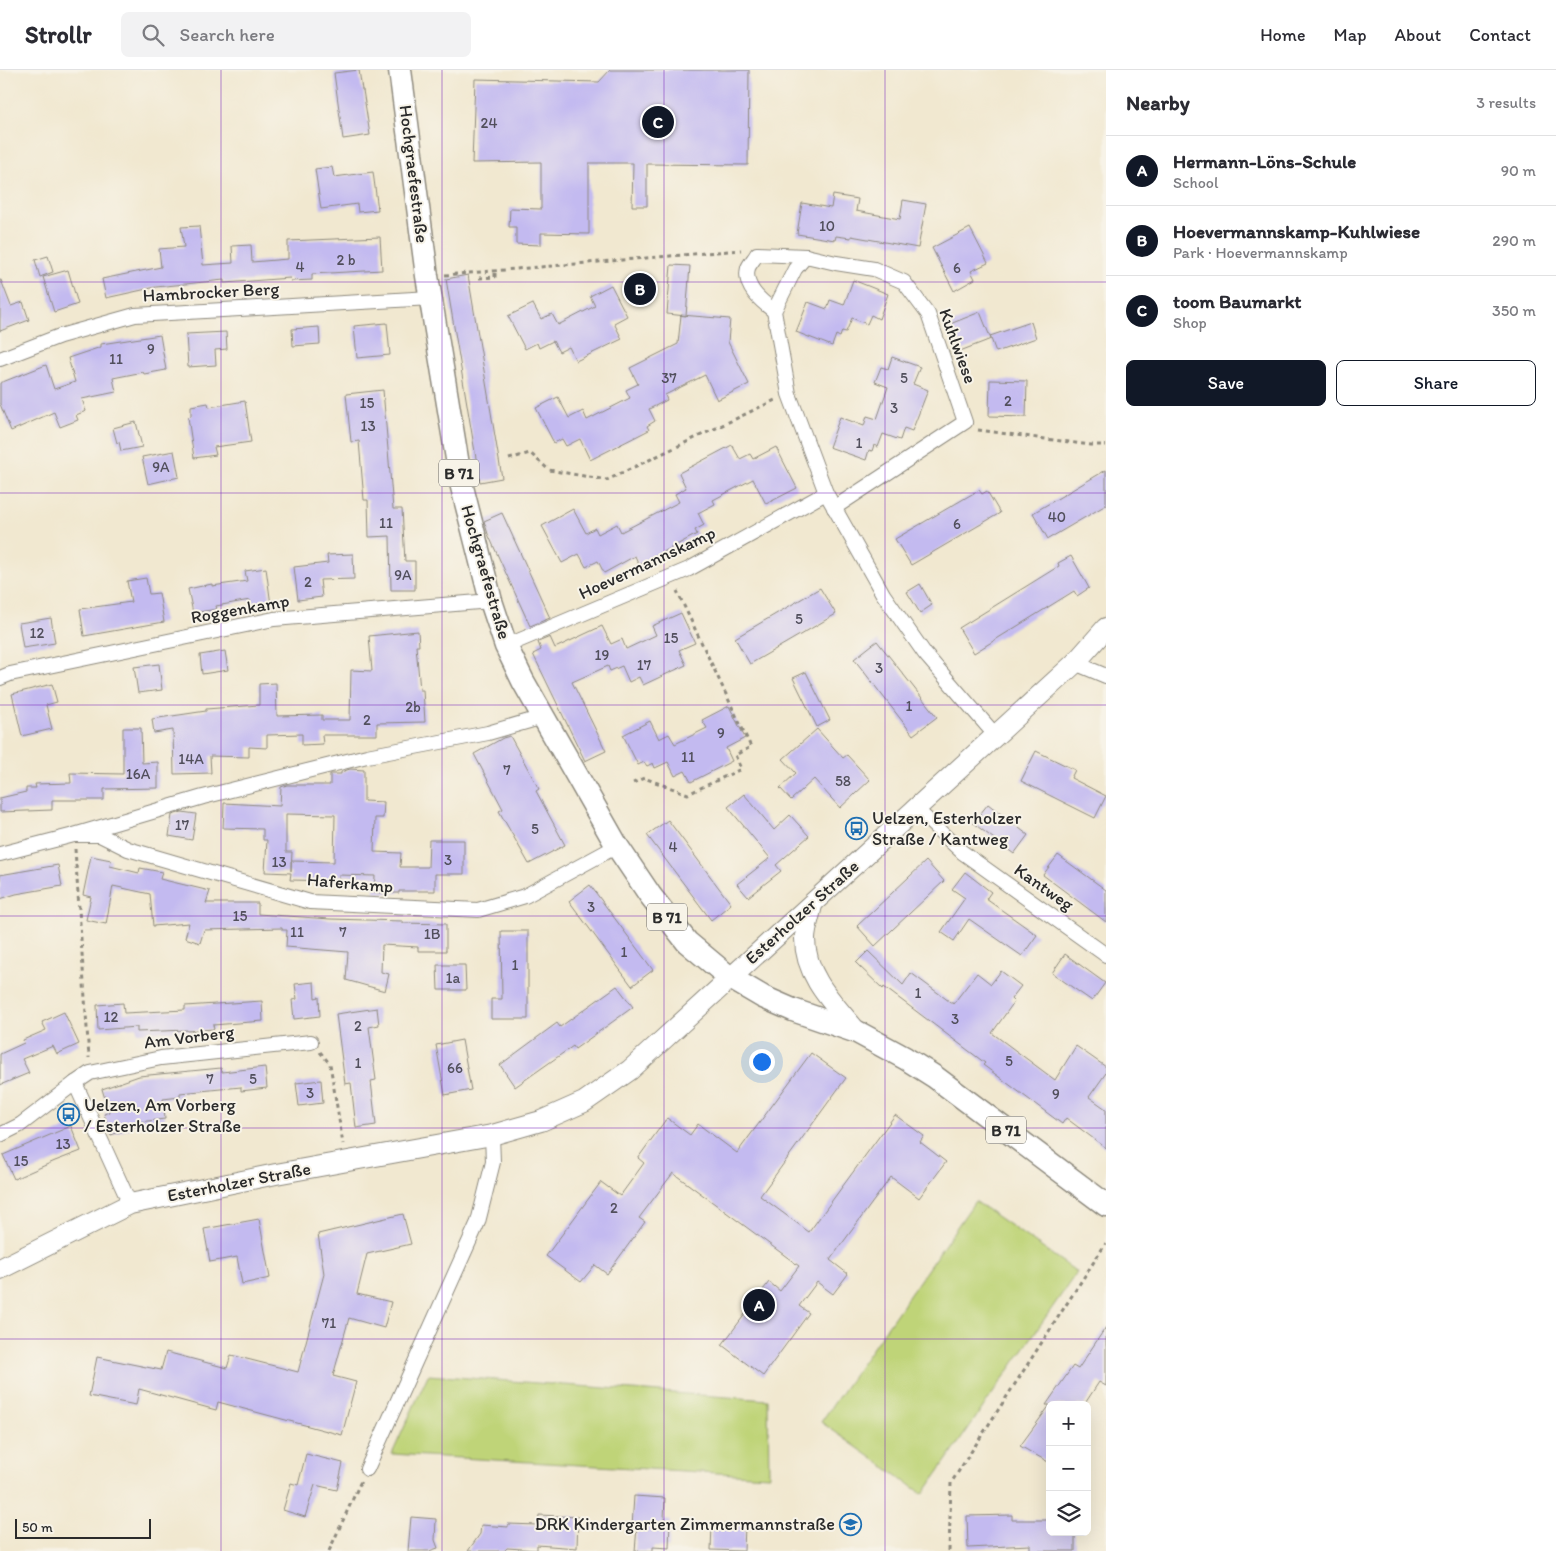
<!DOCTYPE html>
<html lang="en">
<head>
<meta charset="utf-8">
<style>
	body { margin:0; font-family:Itim,sans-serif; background:#f2f2f3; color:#2b2b33 }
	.controls { position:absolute; right:15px; bottom:15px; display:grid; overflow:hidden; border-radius:8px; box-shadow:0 5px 20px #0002 }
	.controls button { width:45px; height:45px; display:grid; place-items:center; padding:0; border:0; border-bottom:1px solid #e1e1e2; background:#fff; color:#2b2b33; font:25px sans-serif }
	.scale { position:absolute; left:15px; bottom:12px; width:136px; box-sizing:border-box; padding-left:5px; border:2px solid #2b2b2b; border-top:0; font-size:14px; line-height:18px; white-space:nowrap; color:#2b2b2b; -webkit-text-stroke:4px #f7f3e8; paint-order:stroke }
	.you { position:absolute; left:761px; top:991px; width:18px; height:18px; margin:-12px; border:4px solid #fff; border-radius:50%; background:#1a73e8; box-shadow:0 0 0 8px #1a73e833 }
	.badge { display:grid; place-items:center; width:32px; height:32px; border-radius:50%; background:#111827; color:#fff; font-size:16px; font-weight:700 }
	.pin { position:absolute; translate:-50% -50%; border:2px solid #fff; box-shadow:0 1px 5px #0006 }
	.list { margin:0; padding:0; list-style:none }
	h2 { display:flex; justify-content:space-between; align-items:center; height:65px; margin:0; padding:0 20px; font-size:21px }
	h2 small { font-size:16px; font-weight:400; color:#7c7c81 }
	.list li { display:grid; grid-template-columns:32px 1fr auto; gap:15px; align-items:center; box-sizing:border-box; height:70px; padding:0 20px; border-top:1px solid #e1e1e2 }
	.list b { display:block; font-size:19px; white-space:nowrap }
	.list p { margin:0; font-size:16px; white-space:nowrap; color:#7c7c81 }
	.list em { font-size:16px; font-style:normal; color:#7c7c81 }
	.actions { display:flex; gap:10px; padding:15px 20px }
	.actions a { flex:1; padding:11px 0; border:1px solid #111827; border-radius:8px; text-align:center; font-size:18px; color:#111827 }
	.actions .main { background:#111827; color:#fff }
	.icon { flex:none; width:28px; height:28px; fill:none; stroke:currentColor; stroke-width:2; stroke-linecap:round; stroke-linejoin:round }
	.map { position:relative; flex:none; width:1106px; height:1481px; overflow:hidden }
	header { display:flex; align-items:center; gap:30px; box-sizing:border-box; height:70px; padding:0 25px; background:#fff; border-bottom:1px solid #e1e1e2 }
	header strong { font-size:24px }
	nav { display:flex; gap:28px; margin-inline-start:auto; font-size:18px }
	.search { width:350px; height:45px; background:#f2f2f3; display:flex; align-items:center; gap:12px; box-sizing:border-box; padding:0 18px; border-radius:8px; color:#7c7c81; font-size:19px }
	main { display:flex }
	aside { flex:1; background:#fff }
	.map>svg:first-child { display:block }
</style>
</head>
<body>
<header>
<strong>Strollr</strong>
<div class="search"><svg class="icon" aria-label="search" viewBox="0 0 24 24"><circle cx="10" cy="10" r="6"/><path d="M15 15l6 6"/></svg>Search here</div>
<nav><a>Home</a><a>Map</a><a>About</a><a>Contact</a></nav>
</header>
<main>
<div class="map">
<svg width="1106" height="1481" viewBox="0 0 1106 1481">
	<rect width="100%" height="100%" fill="#f7f3e8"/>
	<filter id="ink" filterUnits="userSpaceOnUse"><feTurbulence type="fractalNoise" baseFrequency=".02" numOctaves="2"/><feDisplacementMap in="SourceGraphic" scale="10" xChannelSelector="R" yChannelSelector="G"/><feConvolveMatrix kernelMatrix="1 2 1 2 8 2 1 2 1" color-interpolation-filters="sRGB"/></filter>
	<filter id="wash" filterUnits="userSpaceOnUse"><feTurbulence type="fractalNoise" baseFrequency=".0096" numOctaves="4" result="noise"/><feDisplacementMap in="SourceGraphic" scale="20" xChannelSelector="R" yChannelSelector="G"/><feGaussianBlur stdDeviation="1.12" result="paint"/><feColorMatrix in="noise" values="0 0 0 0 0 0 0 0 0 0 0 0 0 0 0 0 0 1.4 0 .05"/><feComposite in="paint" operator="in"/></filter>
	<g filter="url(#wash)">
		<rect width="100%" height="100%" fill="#f1e8d0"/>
		<g fill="#bfd478" stroke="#758052">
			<path d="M975,1131L1077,1202L923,1424L821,1352Z"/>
			<path d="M428,1305L768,1330L769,1406L392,1384Z"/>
		</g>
		<g id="blocks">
			<g fill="#c3baf0" fill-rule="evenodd">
				<path d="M359,0L362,20H363L370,65L343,69L334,3Z"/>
				<path d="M610,0H749L748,95L647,94V136H632L633,93H589V164L541,163V175L516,174V157H509L510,138L541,139V92L472,93L475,9L599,12Z"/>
				<path d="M332,97L334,107L373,102L378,140L358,142L357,134L321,139L315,99Z"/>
				<path d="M833,125L858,129L856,141L900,149L903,130L926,134L918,178L851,166V168L836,166L835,170L797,164L802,133L831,138Z"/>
				<path d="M199,156L203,195L233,193L232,176L251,175L252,192L288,189V171L380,167L382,200L312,204V210L291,211L290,208L224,213V210L156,217L106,228L102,209L161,197L159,179L184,177L181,157Z"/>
				<path d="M970,158L988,193L971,201L975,209L954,221L932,178Z"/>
				<path d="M48,186L53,202L40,207L35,190Z"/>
				<path d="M671,195L690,196L686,246L667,244Z"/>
				<path d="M68,200L78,234L54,242L43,207Z"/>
				<path d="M468,205L502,408L480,412L446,209Z"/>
				<path d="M0,210H1L11,236L23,232L29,250L0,261Z"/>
				<path d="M853,210L888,224L879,249L871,245L867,254L852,248L846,262L842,261L840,267L836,265L832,276L796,262L808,232L827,239L830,230L844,235Z"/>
				<path d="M611,215L627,246L614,253L622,269L576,291L569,277L559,282L553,271L539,278L537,273L525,279L508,246L533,234L541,249L552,244L558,255L595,236L590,226Z"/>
				<path d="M980,242L991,269L960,281L950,254Z"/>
				<path d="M681,245L730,249L728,272L749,314L717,330L705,305L665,325L667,330L649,339L655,351L647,356L649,360L590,390L580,369L566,376L562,369L554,373L536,338L558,327L569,348L583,341L587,350L630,328L626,320L638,314L630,298L678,274Z"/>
				<path d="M1031,252L1036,268L996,282L990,266Z"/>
				<path d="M387,253L390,285L357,288L354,256Z"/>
				<path d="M319,257L320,274L293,276L292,259Z"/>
				<path d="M226,262L227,279L215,280L216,295L188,297L186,264Z"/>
				<path d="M160,265L166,300L144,304L143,302L113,308L116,322L82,329L86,341L76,345L78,350L60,357L54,342L11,361L0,334V313L46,295L54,319L75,312L68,288L101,277V274Z"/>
				<path d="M892,287L920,297L913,314L928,320L912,361L904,358L900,370L883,364L878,377L874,375L872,381L869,380L866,390L829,377L840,347L864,356L867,346L877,349L888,317L875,312L881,297L888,299Z"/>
				<path d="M990,310L1027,311L1026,347L989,346Z"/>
				<path d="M383,320L393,439H402L405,491H415V520H391L390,466L369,467L368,430H364L359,371L351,372L346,324Z"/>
				<path d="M245,331L251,372L214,377L216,385L194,388L188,347L191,346V336L208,333L209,337Z"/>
				<path d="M136,352L142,377L121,381L119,372L117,373L113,358Z"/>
				<path d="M732,375L740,389L750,384L753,389L776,377L797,418L766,434L753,409L713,430L715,434L698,443L704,455L695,460L697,464L639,495L635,486L604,503L598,491L586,497L579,484L562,493L542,456L573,439L586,463L595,458L598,464L617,454L621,462L679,432L675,424L686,418L679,403Z"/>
				<path d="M174,381L179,407L148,414L142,387Z"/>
				<path d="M1106,400V435L1048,469L1033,443Z"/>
				<path d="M979,420L982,424L987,421L1000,443L911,495L895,469Z"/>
				<path d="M502,443L550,548L530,556L488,464L484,451Z"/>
				<path d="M353,484L354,509L320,510L322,527L298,530L294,497L328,493L327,485Z"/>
				<path d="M1071,486L1089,518L1077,526L1074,521L974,583L959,558L1059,496L1058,493Z"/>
				<path d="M266,498L271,535L251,538L250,530L216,536L217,539L193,543L188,519L212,514V516L247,511L245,501Z"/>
				<path d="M146,508L149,524L159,523L164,552L84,566L80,539L131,532L127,511Z"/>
				<path d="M920,514L932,535L920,543L907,522Z"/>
				<path d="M820,518L836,544L750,594L735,568Z"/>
				<path d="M681,543L695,573L679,580L686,595L643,615L639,607L629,612L622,596L610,601L608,596L572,612L606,681L585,691L533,584L541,580L538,572L550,567L555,578L602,556L611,574L622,569L626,579L656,565L652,556Z"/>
				<path d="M51,548L55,573L23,578L19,553Z"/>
				<path d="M418,561L419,576H416L420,620H423L425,652L377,653V665H322L323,674L302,675V664L267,665V678L249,677V687L210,686L211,703L174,704L173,660L154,663L152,649L206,641V639L259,635V614L276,613L277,646L322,645V650H350L351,600L372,601L369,566Z"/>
				<path d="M877,571L937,647L913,665L854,589Z"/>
				<path d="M225,581L228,600L202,604L200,585Z"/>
				<path d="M159,594L162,620L138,623L134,597Z"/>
				<path d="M806,602L830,650L817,657L793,608Z"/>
				<path d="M52,614L57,632L46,635L52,659L22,666L12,624Z"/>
				<path d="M729,636L745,668L726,678L732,691L691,712L685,701L675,706L668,692L655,698L653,693L647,696L644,692L638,695L623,665L650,651L659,669L669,664L675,674L707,658L702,650Z"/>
				<path d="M123,658H141L142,693L158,692V718L104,719V730H52V740L0,742V728L26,722V718H36L35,714L71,713L70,703L123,704Z"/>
				<path d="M817,659L843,688L847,685L870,710L840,738L814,709L791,730L780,718L796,703L783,689Z"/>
				<path d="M510,666L539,719L536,721L565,775L529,794L499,741L503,739L474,684L503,668Z"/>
				<path d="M1036,681L1075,700L1071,708L1106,726L1095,748L1021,711Z"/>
				<path d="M350,699L364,700V731L384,732L383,748H375L374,782L401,783L400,797H428L429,770H464V804H435V821H399V823H374L375,806L339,805V811L290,810L291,803L265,802L267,770H263V759L223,758L224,733L280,736L281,717L287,715H330V704H341V702ZM286,744L335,745L334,792L291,791V801L292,782H286Z"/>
				<path d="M744,724L774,760L790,745L809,766L776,795L781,801L748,827L737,814L770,788L728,737Z"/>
				<path d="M988,734L1028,765L1014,784L973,753Z"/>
				<path d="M182,742L196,744L192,770L169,766L172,745Z"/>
				<path d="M668,750L731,834L711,850L647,765Z"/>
				<path d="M1058,785L1106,820V852L1043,805Z"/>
				<path d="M91,786L111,790L110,796L139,803L140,798L162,802L160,809L210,821L206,833H258V844L330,849L403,851V853L446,854V881H418V877L382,875L381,902L389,904L385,921L346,910L348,882L286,877L287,860H282V858L204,860L200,873L185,868L189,853L153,856L150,824L113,816L106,854L86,850L91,827L83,825Z"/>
				<path d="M926,791L944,811L875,876L857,856Z"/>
				<path d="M58,795L62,816L16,824L0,829V805Z"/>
				<path d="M965,802L991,822L986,829L1037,865L1022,886L969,849L954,871L941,862L965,828L952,819Z"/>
				<path d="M590,815L653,900L632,916L569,831Z"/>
				<path d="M501,861H528V949H491V929H502Z"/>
				<path d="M868,881L903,915L911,903L953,934L977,903L991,914L1001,901L1021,916L1011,929L1014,932L992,963L1055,1010L1076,976L1106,997V1003L1089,1027L1106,1039V1078L1066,1048L1062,1054L983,995L985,993L884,917L883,919L856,893Z"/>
				<path d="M1065,884L1105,913L1092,931L1052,903Z"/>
				<path d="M437,895H465L466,920H438Z"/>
				<path d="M314,912L315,928L319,927L320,946L294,949L292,930L297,929L295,914Z"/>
				<path d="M617,916L633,937L575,979L573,976L515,1017L500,995L557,953L560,957Z"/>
				<path d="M262,931L263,951L213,955L214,959L187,961V960L137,962V957L98,960L97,935L123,933L124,943L185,940V936Z"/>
				<path d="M377,938L379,955L369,957L376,1010L371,1011L376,1055L356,1058L351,1013L345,1014L336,944Z"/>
				<path d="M64,942L79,974L57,984L53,976L22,989L29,1003L0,1015V984L24,973L23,970L46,960L42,952Z"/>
				<path d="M462,970L471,1020L445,1025L436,975Z"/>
				<path d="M811,983L846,1008L760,1126L809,1162L895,1045L924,1066L920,1072L946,1092L919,1128L891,1107L830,1190L848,1204L833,1224L817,1212L799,1236L809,1243L763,1306L722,1275L769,1212L780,1221L799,1196L673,1103L639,1148L645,1152L607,1204L595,1195L581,1212L546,1186L601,1112L620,1126L644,1093L638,1088L667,1048L690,1065L698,1054L737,1083Z"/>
				<path d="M265,997L267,1018L241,1021V1017L180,1023V1027L163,1029L165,1049L130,1053L131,1058L111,1065L104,1044L109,1042L102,1019L139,1006L221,998L222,1002Z"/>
				<path d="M321,1010L323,1033L299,1036L296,1013Z"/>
				<path d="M71,1056L81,1081L55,1091L14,1109L3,1085Z"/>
				<path d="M403,1144L411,1174L367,1184L357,1224L391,1232L384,1258L349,1248L333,1306L356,1312L342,1365L218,1332L216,1340L139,1319L136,1335L89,1326L97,1287L161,1300L166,1282L227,1298L231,1285L298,1302L324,1204L318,1164Z"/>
				<path d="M259,1149L270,1208L242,1214L237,1187L210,1192L204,1159Z"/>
				<path d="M1106,1257V1316L1099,1312L1084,1335H1046L1073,1296L1078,1299Z"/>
				<path d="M1050,1335V1393L1020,1376Z"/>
				<path d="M306,1384L343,1393L337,1420L315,1415L305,1447L283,1440L291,1413L298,1415Z"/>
				<path d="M634,1426L665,1428L664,1450L670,1451L669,1478L653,1477V1481H635L637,1457H632Z"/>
				<path d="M539,1445L578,1447L577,1478L537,1475V1480L507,1478L504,1481H468L480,1464L481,1455L508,1457V1454L538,1455Z"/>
				<path d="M1012,1445V1450H1050V1462H1075V1481H1030V1475L968,1478L967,1446Z"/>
				<path d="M411,1447L436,1449L435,1470L438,1478L429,1481H408Z"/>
				<path d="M712,1454L745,1455L744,1481L711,1480Z"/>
			</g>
		</g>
	</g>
	<g filter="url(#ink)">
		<use href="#blocks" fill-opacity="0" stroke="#8e8a7e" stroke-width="1"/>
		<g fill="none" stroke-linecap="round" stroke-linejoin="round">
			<defs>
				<g id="street">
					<path d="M806,186L795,199L774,241L789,324L826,423L883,524L925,584L996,666"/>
					<path d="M774,241C761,231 743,217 748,198C750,193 755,188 757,184L806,186L836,193L874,199L904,212L928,244L965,352L834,438"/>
					<path d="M0,289L60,266L135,245L431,228"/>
					<path d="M506,576L689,499L826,423"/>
					<path d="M1075,593L1106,606"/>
					<path d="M0,608L10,604L274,549L491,531"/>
					<path d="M916,739L962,782L1106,885"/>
					<path d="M74,765H100L128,779L310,832L478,840L525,826L617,776"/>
					<path d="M0,784L74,765L203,727L367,686L488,663L543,647"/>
					<path d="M75,1013L130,1134"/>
					<path d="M0,1065L20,1055L75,1013L90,1003L161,988L311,972"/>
					<path d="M367,1399L478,1152L493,1092L492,1065"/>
				</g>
				<g id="secondary">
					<path d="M812,835C810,846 805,858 805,869C805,907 835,935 857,962"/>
					<path d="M0,1199L130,1134L276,1104L492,1065L541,1051L584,1032L630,1000L1075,593L1106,558"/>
				</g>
				<path id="primary" d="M400,0L427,206L461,413L491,531L506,576L523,611L617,776L650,825L687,872L729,907L763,927L793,940L857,962L905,988L935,1007L1106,1135"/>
			</defs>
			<use href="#street" stroke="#8e8a7e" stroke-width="16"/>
			<use href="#secondary" stroke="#8e8a7e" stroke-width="22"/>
			<use href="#primary" stroke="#8e8a7e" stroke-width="25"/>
			<g stroke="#8e8a7e" stroke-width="3" stroke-dasharray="4 4" stroke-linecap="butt">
				<path d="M445,205L741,180"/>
				<path d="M479,208L495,207V201"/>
				<path d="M978,360L1091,375H1106"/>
				<path d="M509,389L530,383L549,400L607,410L775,330"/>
				<path d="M633,713L644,708L688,724L741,699L735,685L751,677L677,521"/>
				<path d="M75,779L89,988"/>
				<path d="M320,982L330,994L343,1074"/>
				<path d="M329,1481L361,1411"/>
				<path d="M949,1481L951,1413L1106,1173"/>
			</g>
			<use href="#street" stroke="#fff" stroke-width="14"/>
			<use href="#secondary" stroke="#fff" stroke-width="20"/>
			<use href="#primary" stroke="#fff" stroke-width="22"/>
		</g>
	</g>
	<path fill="none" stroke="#7b2cbf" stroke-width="1" stroke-opacity="0.55" d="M221,0V1481M442,0V1481M664,0V1481M885,0V1481M0,212H1106M0,423H1106M0,635H1106M0,846H1106M0,1058H1106M0,1269H1106"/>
	<defs>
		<symbol id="bus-ring" viewBox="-11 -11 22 22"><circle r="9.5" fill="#f7f3e8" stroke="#1f6fb2" stroke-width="1.5"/><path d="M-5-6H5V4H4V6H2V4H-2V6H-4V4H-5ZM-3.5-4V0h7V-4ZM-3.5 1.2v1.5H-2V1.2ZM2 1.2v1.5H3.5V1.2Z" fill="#1f6fb2"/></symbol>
		<symbol id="school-ring" viewBox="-11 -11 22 22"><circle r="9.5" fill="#f7f3e8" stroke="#1f6fb2" stroke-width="1.5"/><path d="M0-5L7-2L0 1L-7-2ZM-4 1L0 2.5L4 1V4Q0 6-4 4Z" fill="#1f6fb2"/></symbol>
	</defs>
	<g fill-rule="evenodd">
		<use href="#bus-ring" x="844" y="746" width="25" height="25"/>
		<use href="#bus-ring" x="56" y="1032" width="25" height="25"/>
		<use href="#school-ring" x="838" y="1442" width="25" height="25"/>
	</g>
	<g text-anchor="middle" stroke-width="4" stroke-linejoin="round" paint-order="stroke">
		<g font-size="15" fill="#514f5c">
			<text x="489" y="58">24</text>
			<text x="827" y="161">10</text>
			<text x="346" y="195">2 b</text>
			<text x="300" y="202">4</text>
			<text x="957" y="203">6</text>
			<text x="151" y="284">9</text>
			<text x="116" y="294">11</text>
			<text x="669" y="313">37</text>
			<text x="904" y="313">5</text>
			<text x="1008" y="336">2</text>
			<text x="367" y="338">15</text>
			<text x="894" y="343">3</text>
			<text x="368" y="361">13</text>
			<text x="859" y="378">1</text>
			<text x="161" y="402">9A</text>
			<text x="1057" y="452">40</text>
			<text x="386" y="458">11</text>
			<text x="957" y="459">6</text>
			<text x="403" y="510">9A</text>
			<text x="308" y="517">2</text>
			<text x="799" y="554">5</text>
			<text x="37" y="568">12</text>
			<text x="671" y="573">15</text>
			<text x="602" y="590">19</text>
			<text x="644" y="600">17</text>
			<text x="879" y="603">3</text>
			<text x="909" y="641">1</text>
			<text x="413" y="642">2b</text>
			<text x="367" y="655">2</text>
			<text x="721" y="668">9</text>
			<text x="688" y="692">11</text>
			<text x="191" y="694">14A</text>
			<text x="507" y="705">7</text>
			<text x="138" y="709">16A</text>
			<text x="843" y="716">58</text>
			<text x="182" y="760">17</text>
			<text x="535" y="764">5</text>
			<text x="673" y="782">4</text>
			<text x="448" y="795">3</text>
			<text x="279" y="797">13</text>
			<text x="591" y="842">3</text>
			<text x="240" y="851">15</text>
			<text x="297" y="867">11</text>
			<text x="343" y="867">7</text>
			<text x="432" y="869">1B</text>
			<text x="624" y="887">1</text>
			<text x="515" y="900">1</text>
			<text x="453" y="913">1a</text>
			<text x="918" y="928">1</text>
			<text x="111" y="952">12</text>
			<text x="955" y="954">3</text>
			<text x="358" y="961">2</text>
			<text x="1009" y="996">5</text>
			<text x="358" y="998">1</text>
			<text x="455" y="1003">66</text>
			<text x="210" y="1014">7</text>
			<text x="253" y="1014">5</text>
			<text x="310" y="1028">3</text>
			<text x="1056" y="1029">9</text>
			<text x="63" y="1079">13</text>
			<text x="21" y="1096">15</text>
			<text x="614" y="1143">2</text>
			<text x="329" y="1258">71</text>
		</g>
		<g fill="#f7f3e8" stroke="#686764" stroke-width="1">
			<rect x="439" y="389.5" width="40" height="27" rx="4"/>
			<rect x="647" y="833.5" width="40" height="27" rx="4"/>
			<rect x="986" y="1046.5" width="40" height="27" rx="4"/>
		</g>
		<g font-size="16" font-weight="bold" fill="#2b2b2b">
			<text x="459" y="409">B 71</text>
			<text x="667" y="853">B 71</text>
			<text x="1006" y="1066">B 71</text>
		</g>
		<g font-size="18" fill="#2b2b2b" stroke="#f7f3e8">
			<text transform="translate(414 104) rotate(83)" y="6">Hochgraefestraße</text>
			<text transform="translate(211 222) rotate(-3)" y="6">Hambrocker Berg</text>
			<text transform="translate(958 276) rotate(70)" y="6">Kuhlwiese</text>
			<text transform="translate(647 493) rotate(-25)" y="6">Hoevermannskamp</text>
			<text transform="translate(486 502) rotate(74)" y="6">Hochgraefestraße</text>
			<text transform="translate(240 539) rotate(-10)" y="6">Roggenkamp</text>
			<text transform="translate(350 813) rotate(5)" y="6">Haferkamp</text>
			<text transform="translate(1044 817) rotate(35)" y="6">Kantweg</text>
			<text transform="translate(802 842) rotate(-42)" y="6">Esterholzer Straße</text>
			<text transform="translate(189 967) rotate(-7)" y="6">Am Vorberg</text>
			<text transform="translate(239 1112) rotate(-11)" y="6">Esterholzer Straße</text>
		</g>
		<g font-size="18" fill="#2b2b2b" stroke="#f7f3e8" text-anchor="start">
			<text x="872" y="754">Uelzen, Esterholzer<tspan x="872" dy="21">Straße / Kantweg</tspan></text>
			<text x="84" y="1041">Uelzen, Am Vorberg<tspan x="84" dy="21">/ Esterholzer Straße</tspan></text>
			<text x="835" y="1460" text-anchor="end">DRK Kindergarten Zimmermannstraße</text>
		</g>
	</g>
</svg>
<div class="controls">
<button>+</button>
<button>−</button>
<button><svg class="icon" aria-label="layers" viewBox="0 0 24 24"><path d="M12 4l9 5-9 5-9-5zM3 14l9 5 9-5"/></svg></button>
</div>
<div class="scale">50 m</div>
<div class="you"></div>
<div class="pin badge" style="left:759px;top:1235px">A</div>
<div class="pin badge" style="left:640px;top:219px">B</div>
<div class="pin badge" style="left:658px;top:52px">C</div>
</div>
<aside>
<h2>Nearby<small>3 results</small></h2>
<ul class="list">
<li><span class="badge">A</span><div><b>Hermann-Löns-Schule</b><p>School</p></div><em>90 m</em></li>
<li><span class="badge">B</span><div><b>Hoevermannskamp-Kuhlwiese</b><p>Park · Hoevermannskamp</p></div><em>290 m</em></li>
<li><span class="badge">C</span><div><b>toom Baumarkt</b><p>Shop</p></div><em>350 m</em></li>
</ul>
<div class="actions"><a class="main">Save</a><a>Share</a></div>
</aside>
</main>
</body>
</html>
